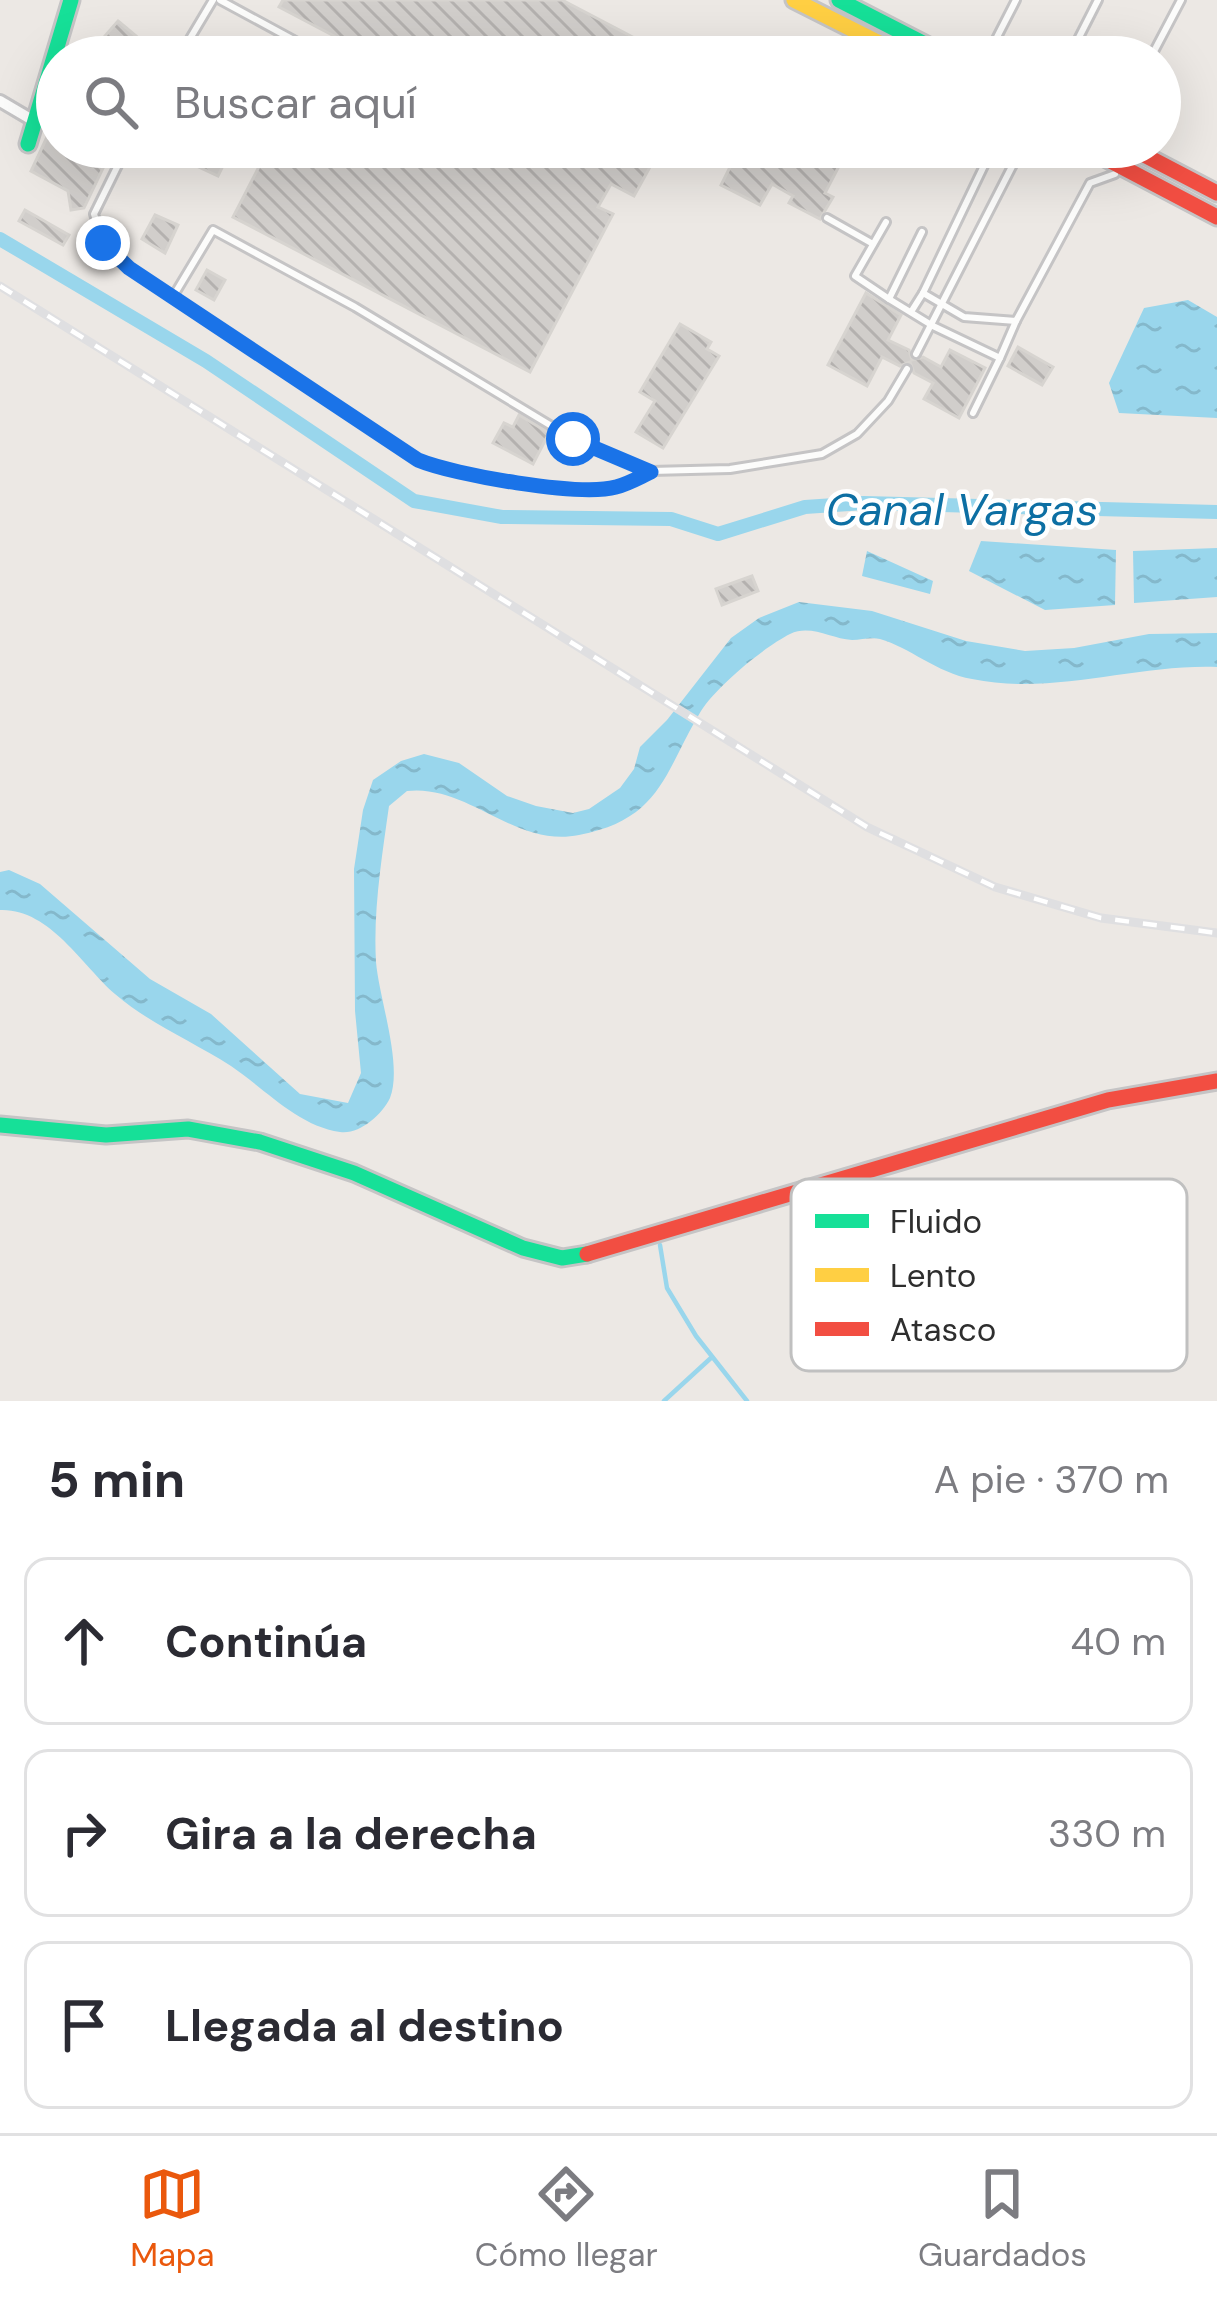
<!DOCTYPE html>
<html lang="es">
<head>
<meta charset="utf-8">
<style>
	body { margin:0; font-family:"DM Sans",sans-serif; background:#f7f7f7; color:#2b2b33 }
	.stop { position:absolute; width:36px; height:36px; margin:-27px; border:9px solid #1a73e8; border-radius:50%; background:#fff }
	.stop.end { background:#1a73e8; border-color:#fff; box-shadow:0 3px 12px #0008 }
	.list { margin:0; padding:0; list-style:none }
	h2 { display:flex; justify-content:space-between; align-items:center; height:156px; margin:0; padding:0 48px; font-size:51px }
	h2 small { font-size:39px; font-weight:400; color:#7c7c81 }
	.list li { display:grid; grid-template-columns:78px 1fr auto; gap:36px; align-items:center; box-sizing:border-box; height:168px; margin:0 24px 24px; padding:0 24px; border:3px solid #e1e1e2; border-radius:24px }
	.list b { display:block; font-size:45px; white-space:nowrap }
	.list em { font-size:39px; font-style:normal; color:#7c7c81 }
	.icon { flex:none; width:66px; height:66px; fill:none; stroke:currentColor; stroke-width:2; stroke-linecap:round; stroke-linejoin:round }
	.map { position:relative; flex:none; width:1217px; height:1401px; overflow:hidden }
	.search { position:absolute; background:#fff; box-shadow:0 12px 48px #0002; left:36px; right:36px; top:36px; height:132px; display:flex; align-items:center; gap:30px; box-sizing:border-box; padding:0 42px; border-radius:66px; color:#7c7c81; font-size:45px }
	.sheet { height:732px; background:#fff }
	nav { display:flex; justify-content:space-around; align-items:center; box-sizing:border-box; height:168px; border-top:3px solid #e1e1e2; background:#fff; font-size:33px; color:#7c7c81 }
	nav a { display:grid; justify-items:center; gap:6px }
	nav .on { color:#ea580c }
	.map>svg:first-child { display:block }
</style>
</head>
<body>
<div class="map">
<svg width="1217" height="1401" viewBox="0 0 1217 1401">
	<defs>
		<pattern id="water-ripples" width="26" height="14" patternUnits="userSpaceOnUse" patternTransform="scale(3)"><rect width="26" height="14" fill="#99d6ec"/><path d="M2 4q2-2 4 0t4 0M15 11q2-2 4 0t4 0" fill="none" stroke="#84b8cb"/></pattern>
		<pattern id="building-back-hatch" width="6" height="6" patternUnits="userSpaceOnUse" patternTransform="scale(3)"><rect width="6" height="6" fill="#d1cecb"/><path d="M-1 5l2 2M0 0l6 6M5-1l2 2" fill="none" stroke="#b4b1af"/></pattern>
	</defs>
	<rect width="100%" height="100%" fill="#ece8e4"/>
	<g fill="url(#water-ripples)">
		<path d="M1188,300L1217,317V418L1119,413L1109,383L1144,308Z"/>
		<path d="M981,541L1116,550L1115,605L1045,610L969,571Z"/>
		<path d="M1217,548V597L1134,603L1133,551Z"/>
		<path d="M867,551L933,581L930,594L862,576Z"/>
		<path d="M799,602L872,611L966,641L1025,651L1074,648L1149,634L1217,633V667C1135,664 1054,696 972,679C937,673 909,647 880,639C871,637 861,640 852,640C831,639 811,624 790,634C764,647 717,686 701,711C664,772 662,819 579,835C514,848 469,784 407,791L389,806C382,856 373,911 376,962C379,998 403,1065 390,1098C382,1115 359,1135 340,1132C298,1126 265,1089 231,1066C192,1041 150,1024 115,994C82,965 49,908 0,910V872L9,870L40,884L150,979L211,1014L300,1094L348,1103L361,1073L355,1011L354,869L363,810L373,780L401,761L424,754L459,763L507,796L536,806L573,813L589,809L620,788L634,769L640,747L667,720L731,638L759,618Z"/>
	</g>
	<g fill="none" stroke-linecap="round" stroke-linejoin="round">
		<g stroke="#99d6ec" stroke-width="4.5">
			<path d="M660,1245L667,1288L696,1336L747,1401"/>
			<path d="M664,1401L712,1357"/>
		</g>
		<path stroke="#99d6ec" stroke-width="14" d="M0,239L206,361L414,501L502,517L671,519L718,534L805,507L864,503L1217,512"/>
	</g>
	<g fill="url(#building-back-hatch)" stroke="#d7d4d0" stroke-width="3">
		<path d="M283,0H562L648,45L641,57H374L279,7Z"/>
		<path d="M118,21L136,36L122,53L104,37Z"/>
		<path d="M47,137L57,141V147H69L105,164L84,208L71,210L68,191L31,171Z"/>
		<path d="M193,147H232L218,176L186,161Z"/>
		<path d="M249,147H661L634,196L611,184L598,207L613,214L530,372L233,217L265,155Z"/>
		<path d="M749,147H789L785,155L804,164L811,151L839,166L825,193L833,197L820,219L789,203L793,196L772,184L760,205L721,185L736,155L743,159Z"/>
		<path d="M25,210L69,235L63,245L19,221Z"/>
		<path d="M155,215L178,225L165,253L142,239Z"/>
		<path d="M207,270L225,280L214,300L196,290Z"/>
		<path d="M866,293L901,315L888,340L909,350L912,360L923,357L941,367L950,350L985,368L959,418L924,399L933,383L914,373L910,362L900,366L882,357L867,386L828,365Z"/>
		<path d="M680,324L711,342L707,349L719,356L663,448L636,432L655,401L640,392Z"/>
		<path d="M1018,347L1053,367L1042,385L1008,366Z"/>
		<path d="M519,415L549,433L533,464L493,443L504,423L513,427Z"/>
		<path d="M752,576L758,591L722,605L716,589Z"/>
	</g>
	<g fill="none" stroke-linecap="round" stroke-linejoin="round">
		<defs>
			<g id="lane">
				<path d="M220,0L325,57"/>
				<path d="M179,57L213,0"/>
				<path d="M995,57L996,39L1016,0"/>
				<path d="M1069,57L1098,0"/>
				<path d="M1151,57L1181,0"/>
				<path d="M127,147L94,214L103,243L129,268L418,460C454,475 581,497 616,487C628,484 640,477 651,471"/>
				<path d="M993,147L923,293L964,317L1016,321L1090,183L1115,174"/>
				<path d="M827,218L873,244"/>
				<path d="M886,222L855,276L889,299"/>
				<path d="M922,232L889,299L933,326L1000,358L1016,321"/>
				<path d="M174,295L213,230L355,307L573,439L651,471L730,469L822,454L857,434L888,401L907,369"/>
				<path d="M911,312L923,293"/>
				<path d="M916,354L1022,147"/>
				<path d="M973,413L1000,358"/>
			</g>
			<path id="street" d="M0,101L34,121"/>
			<g id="fast">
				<path d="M839,0L950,57"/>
				<path d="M28,144L71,0"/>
				<path d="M0,1125L106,1135L188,1129L260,1142L354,1173L523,1248L562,1258L587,1254"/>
			</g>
			<path id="slow" d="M794,0L907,57"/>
			<g id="jam">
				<path d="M1084,147L1217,217"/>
				<path d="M1129,147L1217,193"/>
				<path d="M587,1254L1108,1100L1217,1081"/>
			</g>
		</defs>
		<use href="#lane" stroke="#c5c4c5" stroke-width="12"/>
		<use href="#street" stroke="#c5c4c5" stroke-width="16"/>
		<use href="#fast" stroke="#c5c4c5" stroke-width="21"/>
		<use href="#slow" stroke="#c5c4c5" stroke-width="21"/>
		<use href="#jam" stroke="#c5c4c5" stroke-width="21"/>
		<use href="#lane" stroke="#fcfcfb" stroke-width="6"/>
		<use href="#street" stroke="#fcfcfb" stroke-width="10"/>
		<use href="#fast" stroke="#16e098" stroke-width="15"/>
		<use href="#slow" stroke="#ffcf43" stroke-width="15"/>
		<use href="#jam" stroke="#f24e42" stroke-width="15"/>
		<defs>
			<path id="rail" d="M0,286L867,827L995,887L1101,918L1217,933"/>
		</defs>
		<use href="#rail" stroke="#dfdfe1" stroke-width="9"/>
		<use href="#rail" stroke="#fff" stroke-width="4.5" stroke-dasharray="14" stroke-linecap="butt"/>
	</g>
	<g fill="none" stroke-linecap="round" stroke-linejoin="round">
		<path stroke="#1a73e8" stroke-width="15" d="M103,243L129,268L418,460C454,475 580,497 616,487C628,484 640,477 651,472L573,439"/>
	</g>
	<g text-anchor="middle" stroke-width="9" stroke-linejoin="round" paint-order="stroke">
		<g font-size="45" font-style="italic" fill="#0d6fa3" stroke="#fff">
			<text x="962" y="525">Canal Vargas</text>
		</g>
	</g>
	<rect x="791" y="1179" width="396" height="192" rx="18" fill="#fff" stroke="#c0c0c0" stroke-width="3"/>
	<rect x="815" y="1214" width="54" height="14" fill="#16e098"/>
	<rect x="815" y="1268" width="54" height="14" fill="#ffcf43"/>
	<rect x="815" y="1322" width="54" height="14" fill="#f24e42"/>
	<g font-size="33" fill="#2e2e2e">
		<text x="890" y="1233">Fluido</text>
		<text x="890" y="1287">Lento</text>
		<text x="890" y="1341">Atasco</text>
	</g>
</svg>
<div class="stop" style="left:573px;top:439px"></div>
<div class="stop end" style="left:103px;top:243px"></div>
<div class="search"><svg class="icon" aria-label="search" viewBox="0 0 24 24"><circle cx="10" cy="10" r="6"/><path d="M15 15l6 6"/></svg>Buscar aquí</div>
</div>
<section class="sheet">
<h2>5 min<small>A pie · 370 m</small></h2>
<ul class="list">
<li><svg class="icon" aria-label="ahead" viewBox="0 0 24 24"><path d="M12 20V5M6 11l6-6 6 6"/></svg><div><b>Continúa</b></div><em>40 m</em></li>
<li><svg class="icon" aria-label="right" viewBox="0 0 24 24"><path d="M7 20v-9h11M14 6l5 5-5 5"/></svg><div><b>Gira a la derecha</b></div><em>330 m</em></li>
<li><svg class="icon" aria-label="arrive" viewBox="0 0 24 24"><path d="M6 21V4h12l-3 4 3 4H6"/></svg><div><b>Llegada al destino</b></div></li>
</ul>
</section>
<nav>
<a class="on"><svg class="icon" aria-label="map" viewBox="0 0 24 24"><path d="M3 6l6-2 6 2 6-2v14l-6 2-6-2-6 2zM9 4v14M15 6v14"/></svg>Mapa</a>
<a><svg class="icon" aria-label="directions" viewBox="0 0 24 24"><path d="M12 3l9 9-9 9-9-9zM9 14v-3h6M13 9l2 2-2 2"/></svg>Cómo llegar</a>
<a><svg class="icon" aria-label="saved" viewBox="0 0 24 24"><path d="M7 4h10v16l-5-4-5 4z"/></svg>Guardados</a>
</nav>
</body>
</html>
